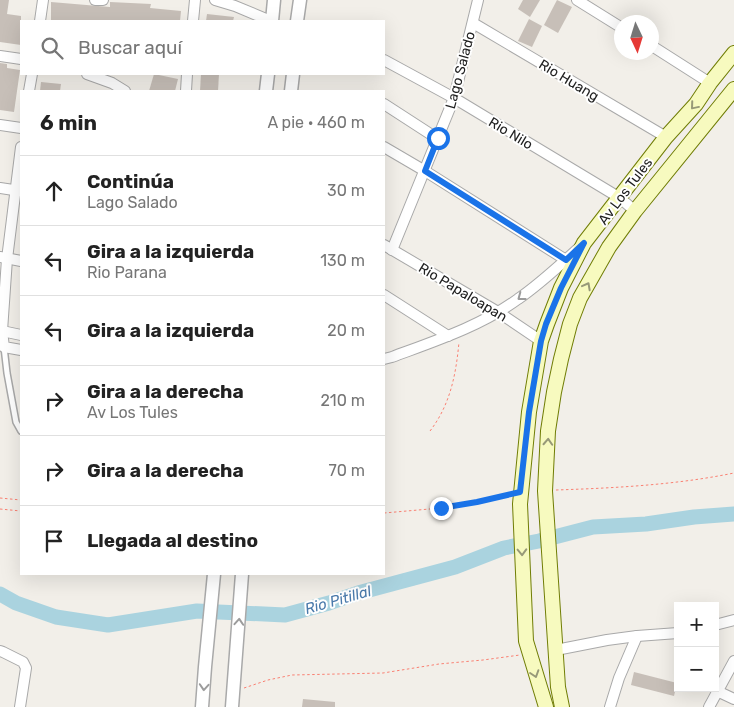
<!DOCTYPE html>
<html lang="es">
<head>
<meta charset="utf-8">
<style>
	body { margin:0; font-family:Rubik,sans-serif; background:#f2f2f2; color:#222 }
	.controls { position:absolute; right:15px; bottom:15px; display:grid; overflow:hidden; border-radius:0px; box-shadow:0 5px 20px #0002 }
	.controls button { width:45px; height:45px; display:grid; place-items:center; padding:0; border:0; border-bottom:1px solid #e0e0e0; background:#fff; color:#222; font:25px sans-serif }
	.compass { position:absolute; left:614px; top:15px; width:45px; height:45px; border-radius:50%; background:#fff; box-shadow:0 5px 20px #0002; rotate:176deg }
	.stop { position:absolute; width:15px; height:15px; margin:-11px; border:4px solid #1a73e8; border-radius:50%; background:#fff }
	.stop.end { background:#1a73e8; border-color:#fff; box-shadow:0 1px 5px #0008 }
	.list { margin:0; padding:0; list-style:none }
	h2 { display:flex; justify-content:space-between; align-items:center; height:65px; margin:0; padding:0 20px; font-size:21px }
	h2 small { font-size:16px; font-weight:400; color:#767676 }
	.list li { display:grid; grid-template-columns:32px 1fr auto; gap:15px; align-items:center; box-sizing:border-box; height:70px; padding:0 20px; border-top:1px solid #e0e0e0 }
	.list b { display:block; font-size:19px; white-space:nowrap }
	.list p { margin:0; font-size:16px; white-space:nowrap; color:#767676 }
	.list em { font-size:16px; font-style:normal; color:#767676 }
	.icon { flex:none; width:28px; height:28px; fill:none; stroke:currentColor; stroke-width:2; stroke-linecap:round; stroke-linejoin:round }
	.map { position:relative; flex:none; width:734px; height:707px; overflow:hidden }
	.search { position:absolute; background:#fff; box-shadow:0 5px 20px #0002; left:20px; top:20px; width:365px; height:55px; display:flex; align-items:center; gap:12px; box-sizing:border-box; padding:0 18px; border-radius:0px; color:#767676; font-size:19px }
	.panel { position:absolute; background:#fff; box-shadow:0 5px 20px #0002; left:20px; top:90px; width:365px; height:485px; border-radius:0px }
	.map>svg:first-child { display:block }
</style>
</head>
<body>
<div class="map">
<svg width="734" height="707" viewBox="0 0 734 707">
	<rect width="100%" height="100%" fill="#f2efe9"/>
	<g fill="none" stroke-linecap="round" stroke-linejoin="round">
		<path stroke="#aad3df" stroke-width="15" d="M0,594L16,603L56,617L108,625L197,611L285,615L329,603L358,593L455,567L504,548L539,541L593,527L646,524L694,517L734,514"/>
	</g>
	<g fill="#c7bfb8">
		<path d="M0,0H9L7,14L21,16V45L0,42Z"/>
		<path d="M523,0H540L530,17L518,9Z"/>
		<path d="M557,0L572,7L558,33L544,25Z"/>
		<path d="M51,2L110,7V2L151,4L150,8L181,11L180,21H51Z"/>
		<path d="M207,14L234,17L233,21H206Z"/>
		<path d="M529,19L542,26L532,47L518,41Z"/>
		<path d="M0,63L7,64V68L20,70L14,112L0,110Z"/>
		<path d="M154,74L178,79L175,91H149Z"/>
		<path d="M201,74H219L218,91H200Z"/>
		<path d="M41,82L61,84L60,91H40Z"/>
		<path d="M634,672L677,683L674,696L631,685Z"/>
		<path d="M303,699L335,702V707H302Z"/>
	</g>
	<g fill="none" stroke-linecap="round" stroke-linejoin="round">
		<defs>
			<path id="service" d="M4,347L7,373L16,422L21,431"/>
			<g id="minor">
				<path d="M95,0H103"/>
				<path d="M215,0L235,6L271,21"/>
				<path d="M577,0L622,28"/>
				<path d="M40,21L43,0"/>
				<path d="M193,21L195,0"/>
				<path d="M473,23L666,137"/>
				<path d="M652,46L710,83"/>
				<path d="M0,56L21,59"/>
				<path d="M384,60L454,98L620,198L635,211"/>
				<path d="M87,74L112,83L125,91"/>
				<path d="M29,91L32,74"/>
				<path d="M186,91L187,74"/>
				<path d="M384,104L438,139"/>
				<path d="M0,125L21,128"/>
				<path d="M21,147L7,259L2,331L4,347L21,350"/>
				<path d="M384,147L425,171L566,260"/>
				<path d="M0,188L20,191"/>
				<path d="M384,245L498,312L541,341"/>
				<path d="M392,250L454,98L478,0"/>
				<path d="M0,257L21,261"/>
				<path d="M384,295L448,336"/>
				<path d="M2,331L21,335"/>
				<path d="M384,359L392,357C435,341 481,326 518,299C540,284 560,265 580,247"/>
				<path d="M715,625L734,620"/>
				<path d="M556,650L607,640L637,636L678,633"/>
				<path d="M0,651L3,652L23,662L26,668L20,707"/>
				<path d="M717,691L734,699"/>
				<path d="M610,707L619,678L637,636"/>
				<path d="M709,707L734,661"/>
			</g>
			<g id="tertiary">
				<path d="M272,21L274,0"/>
				<path d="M297,21L300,0"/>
				<path d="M266,91L268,74"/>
				<path d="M291,91L293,74"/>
				<path d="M202,707L205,667L214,574"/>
				<path d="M232,707L242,574"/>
			</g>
			<g id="secondary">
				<path d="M546,707L526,641L520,504L529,412L541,341L547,324L561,288L584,243L666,137L696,104L710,83L734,53"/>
				<path d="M562,707L558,687L545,491L548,431L554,392L561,359L570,324L580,298L609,247L635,211L734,89"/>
			</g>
		</defs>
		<use href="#service" stroke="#a9a9a9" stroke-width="8"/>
		<use href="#minor" stroke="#a9a9a9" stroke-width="12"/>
		<use href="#tertiary" stroke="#a9a9a9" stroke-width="15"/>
		<use href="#secondary" stroke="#707d05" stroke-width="16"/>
		<g stroke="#fa8072" stroke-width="1" stroke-dasharray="2.5 2.5" stroke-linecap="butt">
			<path d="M430,431C450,405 456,375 459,342"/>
			<path d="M556,490C615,488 675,485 734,473"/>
			<path d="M0,498L21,500"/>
			<path d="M0,509L21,511"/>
			<path d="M384,513L441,508L477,502L510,495"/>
			<path d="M244,688L268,680L292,675L383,673L439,664L483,660L520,655"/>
		</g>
		<use href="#service" stroke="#fff" stroke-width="5"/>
		<use href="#minor" stroke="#fff" stroke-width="10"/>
		<use href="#tertiary" stroke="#fff" stroke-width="12"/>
		<use href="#secondary" stroke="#f7fabf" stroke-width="14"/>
	</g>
	<defs><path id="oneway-chevron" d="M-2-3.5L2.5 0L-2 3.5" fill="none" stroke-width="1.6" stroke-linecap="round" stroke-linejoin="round" transform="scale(1.25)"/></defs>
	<g stroke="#979978">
		<use href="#oneway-chevron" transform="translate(694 106) rotate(130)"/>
		<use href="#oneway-chevron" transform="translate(587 286) rotate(-62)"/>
		<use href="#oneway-chevron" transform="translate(548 442) rotate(-87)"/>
		<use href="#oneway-chevron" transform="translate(522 552) rotate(88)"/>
		<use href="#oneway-chevron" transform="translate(535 674) rotate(72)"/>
	</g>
	<g stroke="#9c9c9c">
		<use href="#oneway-chevron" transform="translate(521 297) rotate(143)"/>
		<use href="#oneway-chevron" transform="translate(239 622) rotate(-86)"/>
		<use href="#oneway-chevron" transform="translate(204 687) rotate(94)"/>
	</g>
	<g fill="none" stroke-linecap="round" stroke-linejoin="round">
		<path stroke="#1a73e8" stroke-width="6" d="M438,138L425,171L566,260L584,243L561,288L546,324L541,341L529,412L520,492L477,502L441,508"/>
	</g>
	<g text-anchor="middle" stroke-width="4" stroke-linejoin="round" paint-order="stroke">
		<g font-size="14" fill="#222" stroke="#fff">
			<text transform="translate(460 70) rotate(-75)" y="5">Lago Salado</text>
			<text transform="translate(569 80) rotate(31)" y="5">Rio Huang</text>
			<text transform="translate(511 133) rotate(31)" y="5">Rio Nilo</text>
			<text transform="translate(625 191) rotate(-53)" y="5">Av Los Tules</text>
			<text transform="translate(463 292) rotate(31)" y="5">Rio Papaloapan</text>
		</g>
		<g font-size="15" font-style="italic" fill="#4a7aab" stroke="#fff">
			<text transform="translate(338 600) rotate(-16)" y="5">Rio Pitillal</text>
		</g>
	</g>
</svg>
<div class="controls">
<button>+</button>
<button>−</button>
</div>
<svg class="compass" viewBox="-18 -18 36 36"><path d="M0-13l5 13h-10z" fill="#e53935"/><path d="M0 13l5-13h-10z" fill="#767676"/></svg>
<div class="stop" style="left:438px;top:138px"></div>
<div class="stop end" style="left:441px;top:508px"></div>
<div class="search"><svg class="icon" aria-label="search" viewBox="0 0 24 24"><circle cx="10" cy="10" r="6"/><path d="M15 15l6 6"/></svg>Buscar aquí</div>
<section class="panel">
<h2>6 min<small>A pie · 460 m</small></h2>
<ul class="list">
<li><svg class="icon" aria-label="ahead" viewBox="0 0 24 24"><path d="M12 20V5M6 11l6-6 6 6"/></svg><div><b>Continúa</b><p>Lago Salado</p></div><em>30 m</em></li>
<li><svg class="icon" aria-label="left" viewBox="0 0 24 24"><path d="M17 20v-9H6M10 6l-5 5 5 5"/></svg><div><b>Gira a la izquierda</b><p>Rio Parana</p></div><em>130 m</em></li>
<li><svg class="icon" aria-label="left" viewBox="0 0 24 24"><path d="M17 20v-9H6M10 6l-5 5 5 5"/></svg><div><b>Gira a la izquierda</b></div><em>20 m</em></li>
<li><svg class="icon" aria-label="right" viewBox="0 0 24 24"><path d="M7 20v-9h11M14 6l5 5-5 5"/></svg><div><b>Gira a la derecha</b><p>Av Los Tules</p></div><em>210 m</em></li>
<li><svg class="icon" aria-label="right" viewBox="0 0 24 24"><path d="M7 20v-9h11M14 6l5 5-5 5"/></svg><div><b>Gira a la derecha</b></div><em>70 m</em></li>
<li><svg class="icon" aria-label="arrive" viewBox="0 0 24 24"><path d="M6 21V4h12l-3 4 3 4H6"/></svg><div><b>Llegada al destino</b></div></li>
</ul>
</section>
</div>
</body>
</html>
